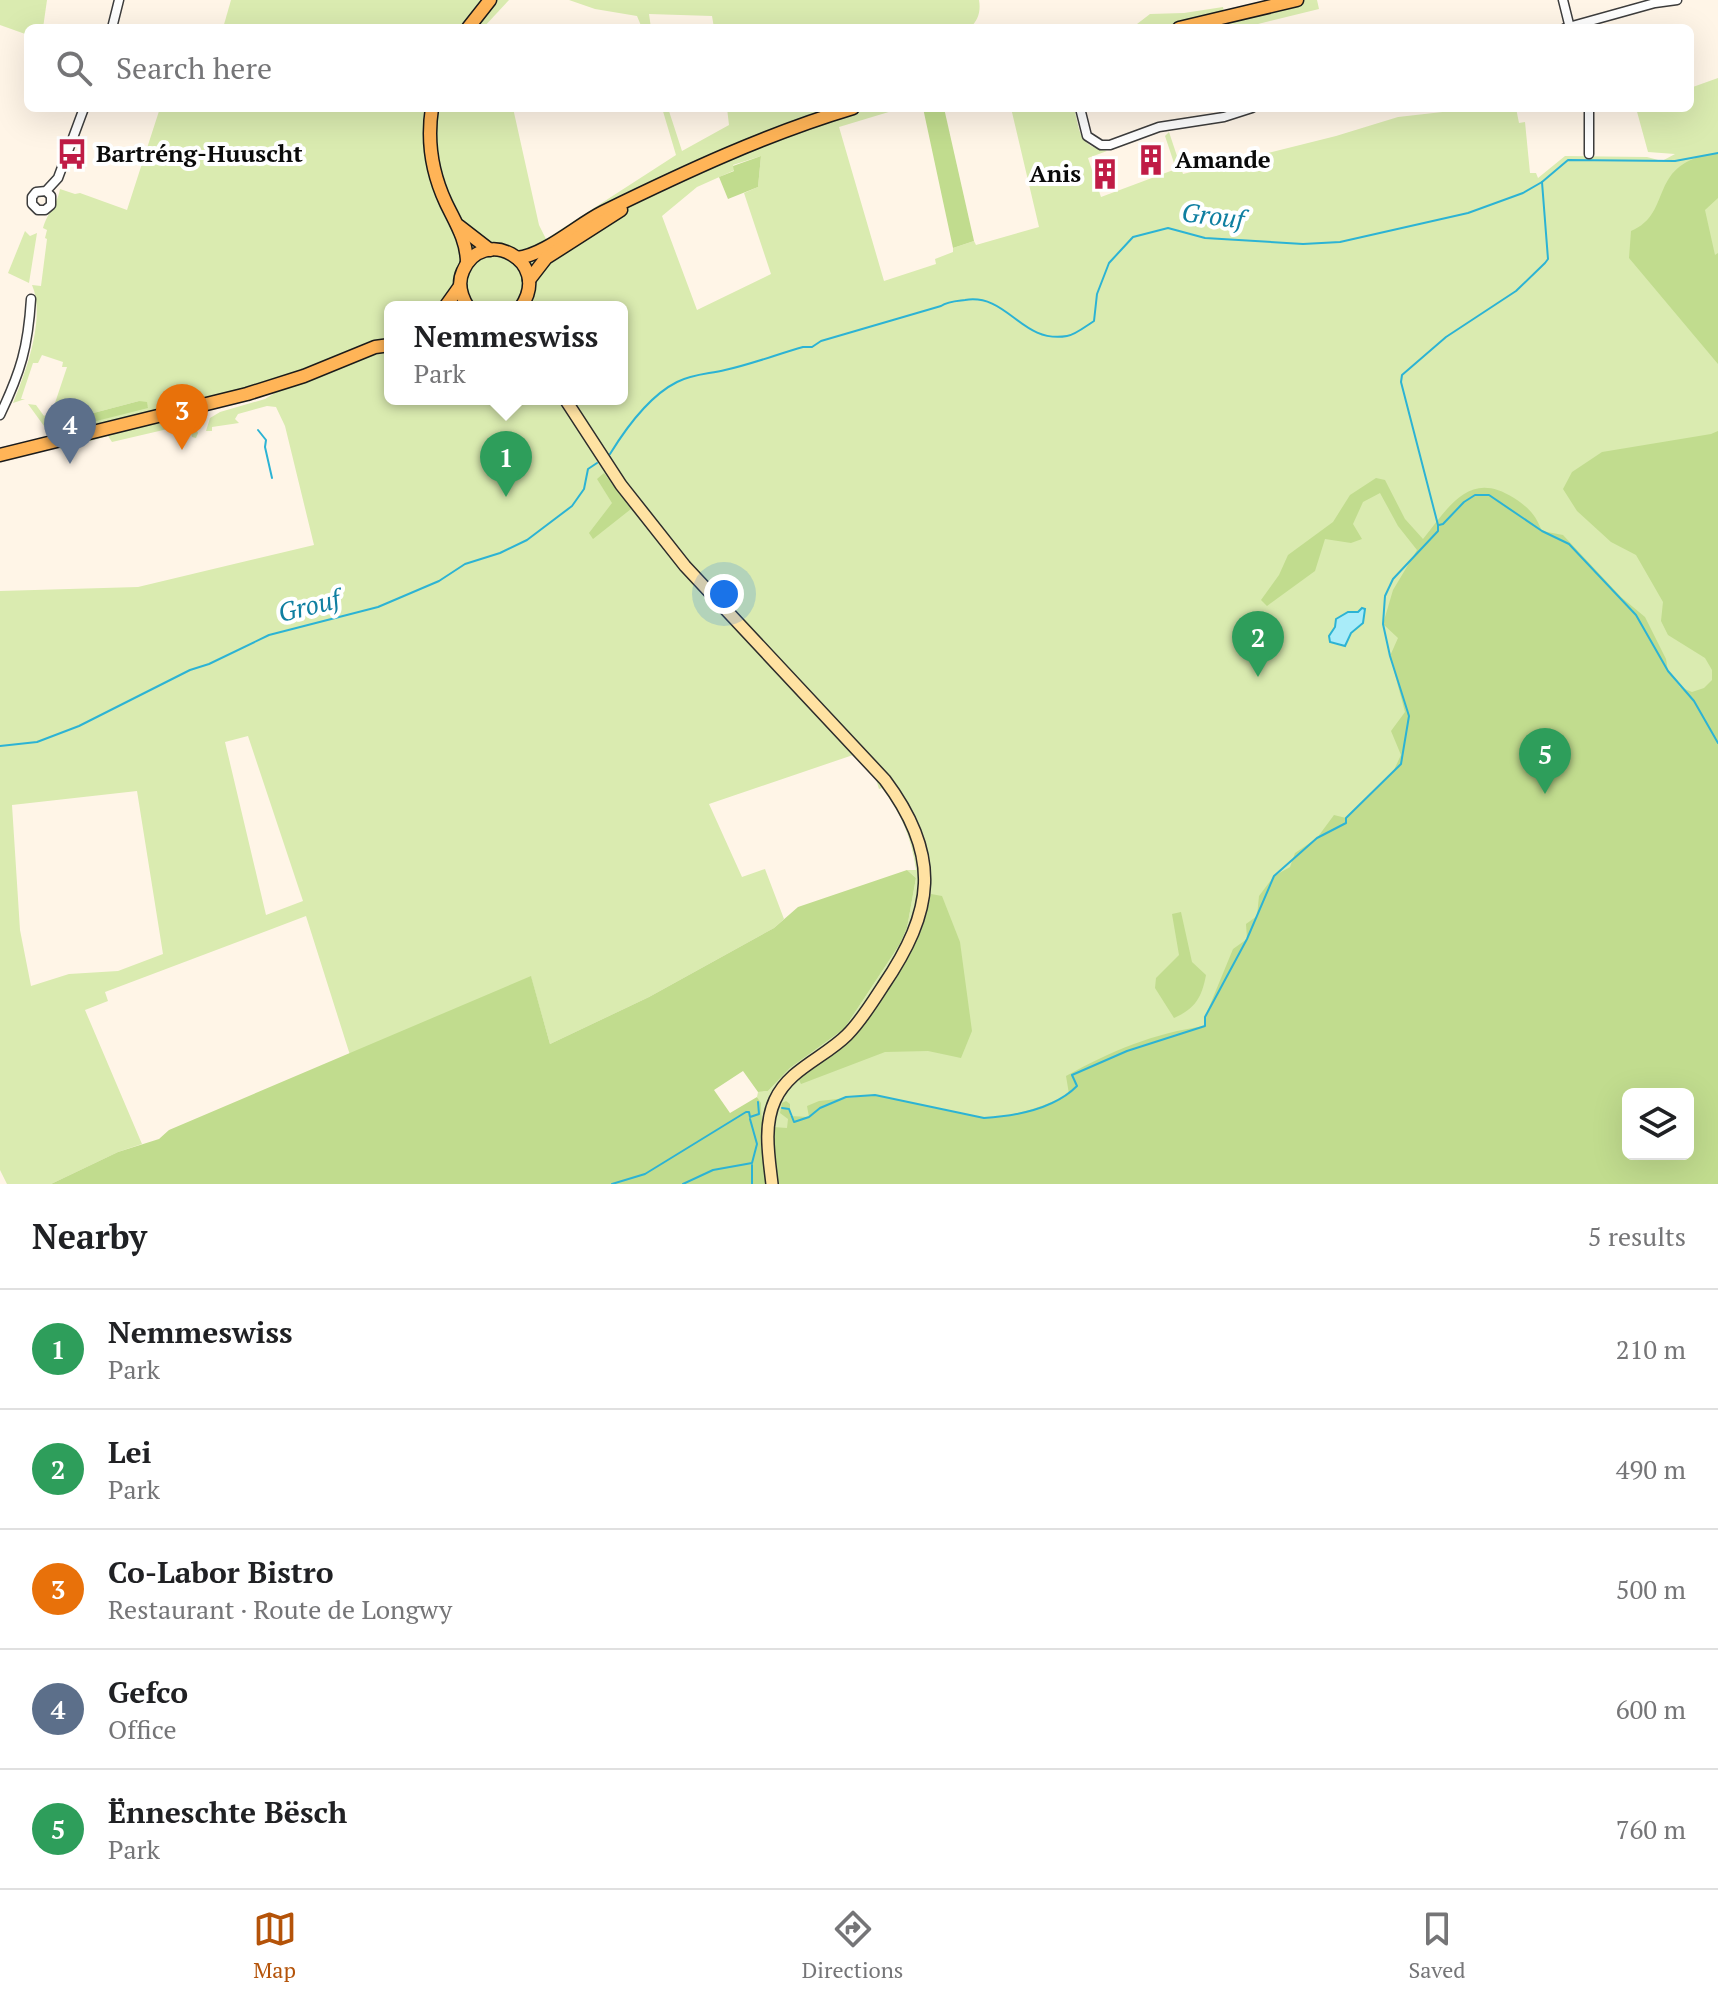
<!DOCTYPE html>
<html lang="en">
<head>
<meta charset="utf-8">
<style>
	body { margin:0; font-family:"PT Serif",serif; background:#f6f6f6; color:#202124 }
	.controls { position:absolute; right:24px; bottom:24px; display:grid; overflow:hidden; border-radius:12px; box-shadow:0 8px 32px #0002 }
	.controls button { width:72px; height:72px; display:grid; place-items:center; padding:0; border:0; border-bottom:2px solid #e0e0e0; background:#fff; color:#202124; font:40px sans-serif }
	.you { position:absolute; left:724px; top:594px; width:28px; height:28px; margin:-20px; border:6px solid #fff; border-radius:50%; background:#1a73e8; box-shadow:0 0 0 12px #1a73e833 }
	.badge { display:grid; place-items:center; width:52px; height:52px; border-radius:50%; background:#b45309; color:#fff; font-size:26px; font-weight:700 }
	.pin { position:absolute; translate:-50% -66px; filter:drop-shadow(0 2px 4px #0008) }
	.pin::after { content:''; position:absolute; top:42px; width:28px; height:24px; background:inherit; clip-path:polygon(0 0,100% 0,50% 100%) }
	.popup { position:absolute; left:384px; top:301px; width:244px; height:104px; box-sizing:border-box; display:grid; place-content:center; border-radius:12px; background:#fff; filter:drop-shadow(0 2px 6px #0005); font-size:26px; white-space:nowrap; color:#757577 }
	.popup b { font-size:30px; color:#202124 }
	.popup::after { content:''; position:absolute; left:50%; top:100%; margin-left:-16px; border:16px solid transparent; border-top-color:#fff }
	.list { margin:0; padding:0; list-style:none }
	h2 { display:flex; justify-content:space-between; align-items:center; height:104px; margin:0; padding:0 32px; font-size:34px }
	h2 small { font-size:26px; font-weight:400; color:#757577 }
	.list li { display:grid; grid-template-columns:52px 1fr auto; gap:24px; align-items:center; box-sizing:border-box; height:120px; padding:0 32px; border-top:2px solid #e0e0e0 }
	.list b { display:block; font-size:30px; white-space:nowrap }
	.list p { margin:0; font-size:26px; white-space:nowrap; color:#757577 }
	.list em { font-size:26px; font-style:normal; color:#757577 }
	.icon { flex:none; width:44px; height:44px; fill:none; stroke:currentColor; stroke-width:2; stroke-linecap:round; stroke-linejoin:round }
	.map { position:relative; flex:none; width:1718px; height:1184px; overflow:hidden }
	.search { position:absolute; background:#fff; box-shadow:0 8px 32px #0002; left:24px; right:24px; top:24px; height:88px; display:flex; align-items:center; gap:20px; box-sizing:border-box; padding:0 28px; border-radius:12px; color:#757577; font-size:30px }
	.sheet { height:704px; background:#fff }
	nav { display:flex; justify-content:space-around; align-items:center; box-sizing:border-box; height:112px; border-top:2px solid #e0e0e0; background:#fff; font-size:22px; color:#757577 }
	nav a { display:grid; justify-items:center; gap:4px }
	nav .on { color:#b45309 }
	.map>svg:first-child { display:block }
</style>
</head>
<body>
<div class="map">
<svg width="1718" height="1184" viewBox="0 0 1718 1184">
	<rect width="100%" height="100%" fill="#fff5e7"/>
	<g fill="#daebb0" fill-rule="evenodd">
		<path d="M0,0H47L43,28H28V35L0,25Z"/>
		<path d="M231,0H509L483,28H223Z"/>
		<path d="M569,0H979C981,12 978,20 970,28H714L712,16L649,14L651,28H642L637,16L595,9Z"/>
		<path d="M1297,0H1317L1319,9L1242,28H1118L1137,24L1150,14L1184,13L1223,7L1225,17Z"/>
		<path d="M1718,78V1184H766L761,1104L757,1097L758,1092L768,1091L790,1068L844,1029L900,944L907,928L916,878L907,870H916C912,839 901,813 882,788L879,789L876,779L853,755L709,804L742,877L765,869L784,919L774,928L649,997L550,1044L531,977L350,1055L306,916L105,992L108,1001L85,1010L142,1144L118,1152L51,1184H7L0,1170V591L138,587L314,545L285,426L276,407L267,406L238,414L235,419L239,423L212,427V431H206L210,418L220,412L265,399L299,378L188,410L198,433L196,438L192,437L189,424L112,442L108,436L60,449L49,433L148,407L139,401L44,426L28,404L36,405L44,416L52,412L67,367H62L63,362L42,355L38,363H33L21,399H25L13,403C26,372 46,317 32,285L41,286L47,239L45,238L47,230L43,228C48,211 56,208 60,189L75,194L80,193L127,210L160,108H513L539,225L546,239L676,155L662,108H668L682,151L729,125L727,108H902L839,127L884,281L936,264L935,259L953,252V248L974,241L976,245L1039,227L1011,108H1074C1080,133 1079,146 1107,151L1088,158L1101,197L1176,169L1165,136L1169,132L1183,174L1336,136L1398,117L1478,108H1516L1519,123L1525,122L1530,173H1536L1538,178L1565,156L1647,157L1662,161L1675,154L1648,152L1636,108H1690V88ZM761,156L758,187L744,193L771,274L697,310L662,216L697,187L735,170L733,165ZM390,307H622V399H390ZM248,736L303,901L266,915L225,742ZM137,791L163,954L118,971L69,974L31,986L20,930L12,805ZM1628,1094H1688V1154H1628Z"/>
		<path d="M25,231L30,236L37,233L29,283L8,273Z"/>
	</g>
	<g fill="#c1dc8e" fill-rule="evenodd">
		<path d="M923,108H944L974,241L953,248Z"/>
		<path d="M1718,153V198L1705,210L1715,255L1718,253V364L1629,258L1631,231C1675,213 1645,162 1718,153Z"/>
		<path d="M761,156L758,187L728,199L719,177L734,171L733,166Z"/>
		<path d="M139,401L147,402L148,408L49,433L44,426Z"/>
		<path d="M1718,431V1184H777L772,1134L773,1127L787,1128L788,1119L780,1113L782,1103L786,1101L790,1104V1116L809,1117L807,1106L819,1101L875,1095L984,1118C1014,1116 1042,1108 1069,1094L1066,1076C1111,1051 1154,1033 1205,1026V1017L1233,949L1247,939L1246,924L1257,916L1259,896L1274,876L1290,867L1295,853L1317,838L1334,815L1346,818L1393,772L1401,755L1391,731L1405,712L1390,656L1398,638L1383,624L1393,590L1417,550L1398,526L1380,493L1363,502L1353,524L1362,539L1351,543L1325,539L1315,571L1267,606L1261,600L1279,575L1288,555L1333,522L1350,495L1376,478L1385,480L1405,519L1423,539C1449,507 1469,469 1514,498C1529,508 1535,514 1542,531L1563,535L1621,597L1645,617L1666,659L1668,671L1680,687L1692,692L1704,688L1712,680V670L1705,658L1668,635L1661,621L1663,602L1636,555L1611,542L1577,511L1563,489L1572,472L1602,452L1711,434ZM1628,1094H1688V1154H1628Z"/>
		<path d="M604,473L631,509L593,539L589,533L612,503L597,479Z"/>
		<path d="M907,870L916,878L907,928L900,944L844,1029L790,1068L768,1091L758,1092L743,1071L714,1090L730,1113L757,1097L761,1103L766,1184H51L118,1152L159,1139L169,1130L531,976L550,1044L649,997L774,928L798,907Z"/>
		<path d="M931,894L942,896L960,942L972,1031L961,1058L928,1051L885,1052L801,1084L799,1080C848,1042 894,994 919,935C925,922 928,907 931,894Z"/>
		<path d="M1181,912L1192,962L1206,975C1202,997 1195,1009 1174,1018L1155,988L1156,978L1179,955L1172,914Z"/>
	</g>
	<path fill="#a9ecf9" stroke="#2cb3d4" stroke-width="2" d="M1362,608L1365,609L1363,623L1351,633L1345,646L1330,642L1329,636L1335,627L1336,619L1348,612H1358Z"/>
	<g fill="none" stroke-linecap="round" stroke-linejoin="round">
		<g stroke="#2cb3d4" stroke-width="2">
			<path d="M258,430L266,440L265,447L272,478"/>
			<path d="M610,454C626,428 649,396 677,382C693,374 709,374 725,370C752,364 778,354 803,347H812L821,341L941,306C948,301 956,301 965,300C1008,293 1021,344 1067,336C1075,335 1086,326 1094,321L1097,294L1109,263L1133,237L1168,228L1205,238L1303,244L1340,242L1468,213L1523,193L1542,182L1568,160L1675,161L1718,153"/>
			<path d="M1439,525L1443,524L1464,502L1475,495H1489L1542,531L1569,544L1636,615L1668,671L1694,701L1718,743"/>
			<path d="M0,746L37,742L79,726L190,670L209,664L269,635L378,607L439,581L465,564L500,553L527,540L572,506L584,489L588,469L597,463"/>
			<path d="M782,1108L789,1109L794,1122L809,1117L820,1108L846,1097L875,1095L984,1118C1016,1116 1054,1109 1077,1086L1072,1075L1127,1051L1205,1026V1017L1247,939L1274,876L1317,838L1346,823V818L1401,764L1409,716L1390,656L1383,624L1385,596L1393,579L1438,531V525L1401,382L1402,375L1446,337L1516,291L1545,263L1548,259L1542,182"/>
			<path d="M752,1165V1184"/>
			<path d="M612,1184L645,1174L746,1112H749L750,1117L759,1114L758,1102"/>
			<path d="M683,1184L713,1170L752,1163L757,1144L750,1119"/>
		</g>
		<defs>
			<g id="minor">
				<path d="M1563,0L1570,28"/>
				<path d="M112,28L119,0"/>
				<path d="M1565,28L1655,3L1677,0"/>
				<path d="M1080,108L1087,136L1101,145H1110L1159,127L1224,117L1252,108"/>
				<path d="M1589,108V154"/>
				<path d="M46,191L51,196V205L45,210H38L32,204V197L36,192L46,191L58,178L84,108"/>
				<path d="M0,415C21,371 28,347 31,299"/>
			</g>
			<path id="secondary" d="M565,399L621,485L685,566L885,780C942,856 934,911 883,986C872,1003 861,1021 847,1035C824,1058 789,1069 775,1100C763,1126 769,1157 772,1184"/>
			<g id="primary">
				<path d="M468,28L490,0"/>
				<path d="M1179,28L1297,0"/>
				<path d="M432,108C427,140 432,173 446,203C455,222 467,240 467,263"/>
				<path d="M459,226L490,250"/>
				<path d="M517,258C545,255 577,225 603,212C685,172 766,134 853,108"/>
				<path d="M529,280L546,258L621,210"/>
				<path d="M445,307L460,286"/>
				<path d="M468,307C461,296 457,284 463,271C482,225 553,260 521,307"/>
				<path d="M0,455L247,394L304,376L375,347L390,345"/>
			</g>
		</defs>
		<use href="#minor" stroke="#3d3d3d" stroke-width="11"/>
		<use href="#secondary" stroke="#2c2c2c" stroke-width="14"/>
		<use href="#primary" stroke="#1b1b1b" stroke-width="15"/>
		<use href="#minor" stroke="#fff" stroke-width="8"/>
		<use href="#secondary" stroke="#ffe2a2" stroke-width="11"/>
		<use href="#primary" stroke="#ffb457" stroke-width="12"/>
	</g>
	<defs>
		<symbol id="bus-bare" viewBox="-9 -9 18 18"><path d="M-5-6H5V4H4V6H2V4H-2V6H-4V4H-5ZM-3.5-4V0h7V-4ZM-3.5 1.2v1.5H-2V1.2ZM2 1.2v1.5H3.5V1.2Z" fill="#c01c46" stroke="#fff" stroke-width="2.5" paint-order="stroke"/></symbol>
		<symbol id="building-bare" viewBox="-9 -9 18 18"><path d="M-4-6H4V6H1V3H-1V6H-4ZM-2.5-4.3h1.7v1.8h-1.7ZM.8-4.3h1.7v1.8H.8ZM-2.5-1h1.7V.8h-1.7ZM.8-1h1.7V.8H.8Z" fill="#c01c46" stroke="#fff" stroke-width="2.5" paint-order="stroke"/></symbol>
	</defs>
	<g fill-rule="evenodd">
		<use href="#bus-bare" x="50" y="132" width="44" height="44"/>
		<use href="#building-bare" x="1129" y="138" width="44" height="44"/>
		<use href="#building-bare" x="1083" y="152" width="44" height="44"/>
	</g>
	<g text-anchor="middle" stroke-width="8" stroke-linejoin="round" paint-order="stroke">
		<g font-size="24" font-weight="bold" fill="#0a0a0a" stroke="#fff" text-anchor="start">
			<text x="96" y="162">Bartréng-Huuscht</text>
			<text x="1175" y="168">Amande</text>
			<text x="1081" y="182" text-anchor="end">Anis</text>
		</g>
		<g font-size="26" font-style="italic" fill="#0f7fa1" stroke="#fff">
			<text transform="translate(1213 216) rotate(7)" y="9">Grouf</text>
			<text transform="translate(309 606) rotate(-14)" y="9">Grouf</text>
		</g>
	</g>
</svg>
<div class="controls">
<button><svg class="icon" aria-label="layers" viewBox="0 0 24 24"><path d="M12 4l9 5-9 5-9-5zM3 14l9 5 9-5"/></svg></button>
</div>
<div class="you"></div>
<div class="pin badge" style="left:506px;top:497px;background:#2e9e5b">1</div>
<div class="popup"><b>Nemmeswiss</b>Park</div>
<div class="pin badge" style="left:1258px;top:677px;background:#2e9e5b">2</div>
<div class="pin badge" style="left:182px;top:450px;background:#e8710a">3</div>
<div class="pin badge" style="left:70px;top:464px;background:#5c6f8a">4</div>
<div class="pin badge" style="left:1545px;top:794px;background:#2e9e5b">5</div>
<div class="search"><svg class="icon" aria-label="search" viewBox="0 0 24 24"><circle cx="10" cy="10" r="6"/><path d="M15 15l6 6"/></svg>Search here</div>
</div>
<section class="sheet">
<h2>Nearby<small>5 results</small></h2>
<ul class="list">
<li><span class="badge" style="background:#2e9e5b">1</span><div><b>Nemmeswiss</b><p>Park</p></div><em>210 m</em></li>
<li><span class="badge" style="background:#2e9e5b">2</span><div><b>Lei</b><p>Park</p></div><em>490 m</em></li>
<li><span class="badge" style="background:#e8710a">3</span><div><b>Co-Labor Bistro</b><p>Restaurant · Route de Longwy</p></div><em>500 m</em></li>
<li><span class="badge" style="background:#5c6f8a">4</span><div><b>Gefco</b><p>Office</p></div><em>600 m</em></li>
<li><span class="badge" style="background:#2e9e5b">5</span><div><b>Ënneschte Bësch</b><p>Park</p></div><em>760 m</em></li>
</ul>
</section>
<nav>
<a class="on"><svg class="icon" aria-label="map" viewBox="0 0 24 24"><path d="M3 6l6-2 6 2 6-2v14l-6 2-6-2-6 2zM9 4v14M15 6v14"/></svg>Map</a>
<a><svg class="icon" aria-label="directions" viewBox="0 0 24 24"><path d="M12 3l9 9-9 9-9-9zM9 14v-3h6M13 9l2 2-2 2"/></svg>Directions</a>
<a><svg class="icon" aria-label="saved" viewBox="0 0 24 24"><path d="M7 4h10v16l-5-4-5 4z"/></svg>Saved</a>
</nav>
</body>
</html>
